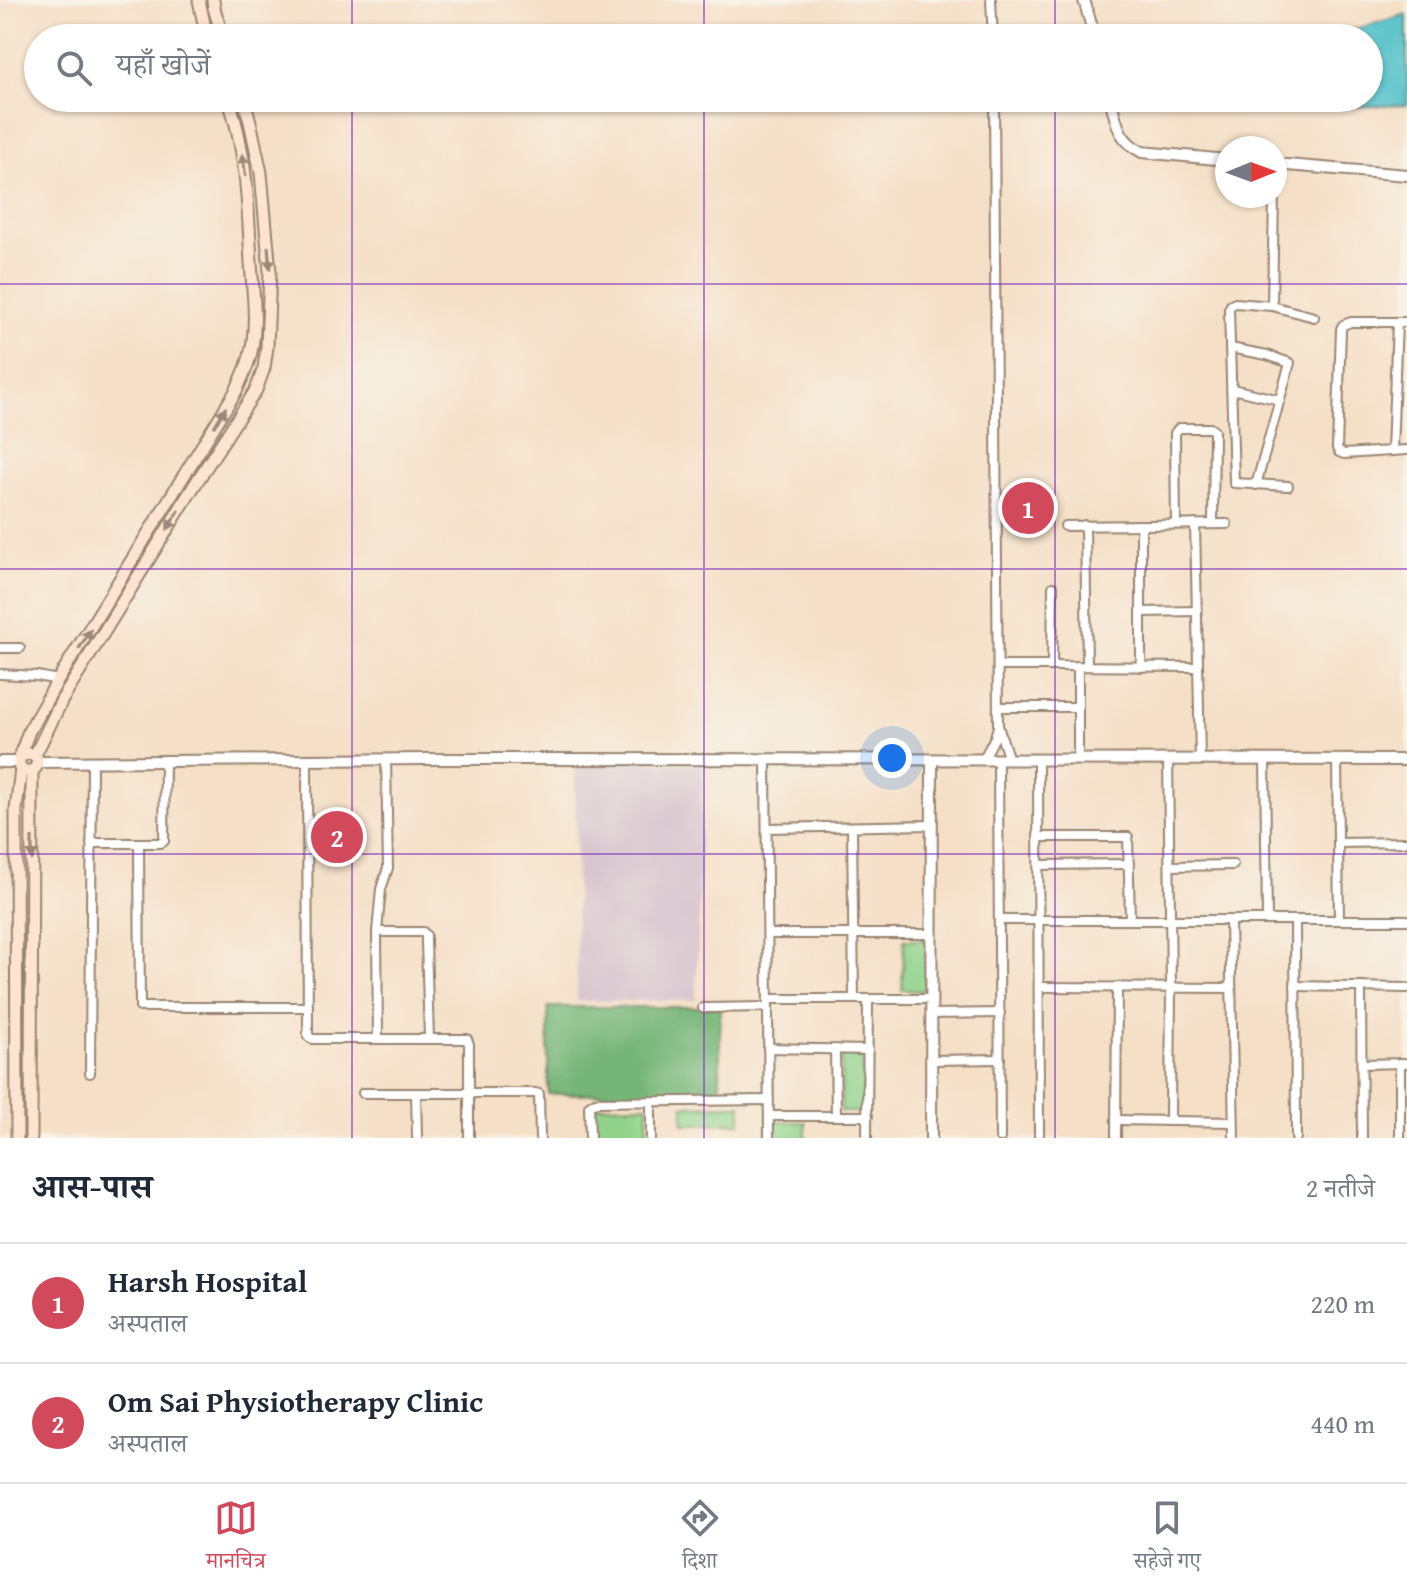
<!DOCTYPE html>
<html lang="hi">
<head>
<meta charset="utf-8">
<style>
	body { margin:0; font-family:"Gentium Book Plus","Noto Serif Devanagari",serif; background:#f6f6f7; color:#1f2937 }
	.compass { position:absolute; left:1215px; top:136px; width:72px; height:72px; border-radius:50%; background:#fff; box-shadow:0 2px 6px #0004; rotate:89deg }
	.you { position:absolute; left:892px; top:758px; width:28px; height:28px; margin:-20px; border:6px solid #fff; border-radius:50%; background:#1a73e8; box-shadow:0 0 0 12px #1a73e833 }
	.badge { display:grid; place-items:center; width:52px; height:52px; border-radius:50%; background:#d1495b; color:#fff; font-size:26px; font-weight:700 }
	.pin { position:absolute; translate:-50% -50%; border:4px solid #fff; box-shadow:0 2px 8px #0006 }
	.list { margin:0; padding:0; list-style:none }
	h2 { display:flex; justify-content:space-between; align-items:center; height:104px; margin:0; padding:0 32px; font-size:34px }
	h2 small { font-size:26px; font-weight:400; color:#747a83 }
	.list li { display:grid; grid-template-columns:52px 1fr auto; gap:24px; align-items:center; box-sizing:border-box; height:120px; padding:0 32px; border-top:2px solid #e0e1e3 }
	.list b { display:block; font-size:30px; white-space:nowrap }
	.list p { margin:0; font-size:26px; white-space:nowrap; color:#747a83 }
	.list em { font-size:26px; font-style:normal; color:#747a83 }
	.icon { flex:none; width:44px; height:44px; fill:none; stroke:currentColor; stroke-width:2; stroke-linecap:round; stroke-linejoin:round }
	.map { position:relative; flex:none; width:1407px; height:1138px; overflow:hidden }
	.search { position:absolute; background:#fff; box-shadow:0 2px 6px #0004; left:24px; right:24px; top:24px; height:88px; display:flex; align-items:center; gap:20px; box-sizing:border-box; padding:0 28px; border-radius:44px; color:#747a83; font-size:30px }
	.sheet { height:344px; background:#fff }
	nav { display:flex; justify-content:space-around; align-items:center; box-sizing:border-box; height:112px; border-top:2px solid #e0e1e3; background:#fff; font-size:22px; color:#747a83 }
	nav a { display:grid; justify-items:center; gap:4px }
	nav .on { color:#d1495b }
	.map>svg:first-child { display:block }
</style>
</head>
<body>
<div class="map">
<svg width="1407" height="1138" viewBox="0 0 1407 1138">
	<rect width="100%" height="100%" fill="#f7f3e8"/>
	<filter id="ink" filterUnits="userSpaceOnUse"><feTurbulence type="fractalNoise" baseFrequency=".0125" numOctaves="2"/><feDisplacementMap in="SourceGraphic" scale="16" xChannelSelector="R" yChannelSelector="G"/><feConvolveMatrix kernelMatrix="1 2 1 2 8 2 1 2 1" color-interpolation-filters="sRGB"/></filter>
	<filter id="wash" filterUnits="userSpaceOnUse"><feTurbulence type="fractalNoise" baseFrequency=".006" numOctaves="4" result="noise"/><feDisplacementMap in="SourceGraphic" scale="32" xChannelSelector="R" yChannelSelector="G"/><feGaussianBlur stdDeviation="1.8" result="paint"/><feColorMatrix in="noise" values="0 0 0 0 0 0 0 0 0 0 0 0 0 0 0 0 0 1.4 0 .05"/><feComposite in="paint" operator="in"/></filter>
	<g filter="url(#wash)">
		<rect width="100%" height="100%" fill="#f5dfc6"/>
		<path fill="#d1bdca" d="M575,760L703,764L696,1000L577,1001Z"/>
		<g fill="#91d38b" stroke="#667e54" stroke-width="2">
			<path d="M904,940H925V991L902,990Z"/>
			<path d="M842,1054H863V1112H841Z"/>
			<path d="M648,1105L647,1138H595V1106Z"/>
			<path d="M741,1105V1123L683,1124V1106Z"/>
			<rect x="775" y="1122" width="31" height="16"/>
		</g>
		<path fill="#74b577" stroke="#58704a" stroke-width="2" d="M548,1007H720V1093L548,1094Z"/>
		<path fill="#54c2ca" stroke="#487674" stroke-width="2" d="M1407,14V105L1270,110L1266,98H1369V38H1324Z"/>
	</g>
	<g filter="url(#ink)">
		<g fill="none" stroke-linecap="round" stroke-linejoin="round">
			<defs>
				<g id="minor">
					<path d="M991,0L993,38"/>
					<path d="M994,98L998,726L1009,760"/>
					<path d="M1272,306L1274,196"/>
					<path d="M1407,322H1351L1343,325L1341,329L1337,448L1339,452L1344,454L1407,450"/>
					<path d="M1230,348L1267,355L1290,363L1256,485"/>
					<path d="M1232,389L1280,400"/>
					<path d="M1392,451L1397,322"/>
					<path d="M1288,486L1234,483L1229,309L1231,305L1235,303L1272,306L1314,317"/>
					<path d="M1176,524L1175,433L1179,428H1210L1214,431L1213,524"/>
					<path d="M1195,524L1200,759"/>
					<path d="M1085,525L1087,666"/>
					<path d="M1141,525V667"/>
					<path d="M1065,526L1227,524"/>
					<path d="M1053,587L1052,666L1198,667"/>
					<path d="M1141,612L1197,611"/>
					<path d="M0,648H20"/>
					<path d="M999,666H1052"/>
					<path d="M0,674L37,676L58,680"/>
					<path d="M999,707H1078"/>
					<path d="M1038,759L1039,1138"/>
					<path d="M1078,759V666"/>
					<path d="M1168,759L1171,987L1170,1121"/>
					<path d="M307,760L308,1036L312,1039H467L469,1044V1138"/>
					<path d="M766,760L769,1138"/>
					<path d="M983,760L995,737L998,727"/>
					<path d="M998,760L1000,1138"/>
					<path d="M1265,760L1267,920"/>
					<path d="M1337,760L1339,920"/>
					<path d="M852,827L854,999"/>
					<path d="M767,828L932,825"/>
					<path d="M1038,837H1128L1130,920"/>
					<path d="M91,843H161L164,841L165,761"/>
					<path d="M139,843L140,1007H306"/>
					<path d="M1338,843L1407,842"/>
					<path d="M1039,865L1129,864"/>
					<path d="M1170,866L1233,865"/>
					<path d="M999,920H1407"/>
					<path d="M1230,920L1234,1138"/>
					<path d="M1295,920L1296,1138"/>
					<path d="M377,932L381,889L388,868L386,759"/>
					<path d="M768,934H932"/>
					<path d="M1295,986L1407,988"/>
					<path d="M1039,987L1231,988"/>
					<path d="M1361,987L1362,1138"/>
					<path d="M768,999H932"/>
					<path d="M703,1008L768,1007"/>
					<path d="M932,1014L1000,1013"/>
					<path d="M378,1038L377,932H423L426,935V942L429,1038"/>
					<path d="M768,1048L868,1050"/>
					<path d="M835,1049L836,1116"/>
					<path d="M932,1060L1000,1059"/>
					<path d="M1362,1064L1407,1063"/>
					<path d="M90,1073L92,762"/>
					<path d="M363,1093H535L539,1094L540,1138"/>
					<path d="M416,1093L417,1138"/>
					<path d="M769,1116H868"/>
					<path d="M1116,1120L1233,1122"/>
					<path d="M590,1138L589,1106L595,1102L769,1100"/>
					<path d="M651,1138V1101"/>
					<path d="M867,1138L868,999"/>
					<path d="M1116,1138L1117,987"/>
					<path d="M1400,1138V1063"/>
				</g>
				<g id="tertiary">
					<path d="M1084,0L1095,38"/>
					<path d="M1110,98C1117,123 1117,139 1142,152L1227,160"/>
					<path d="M1275,164L1407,175"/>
					<path d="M0,762H18"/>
					<path d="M38,762L428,759L1407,760"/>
					<path d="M931,1138L932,760"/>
				</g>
				<g id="secondary">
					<path d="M199,0L207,38"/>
					<path d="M213,0L214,8L223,38"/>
					<path d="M35,755L62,700L194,486L256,390L264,368L267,347L270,272L261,173L251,126L244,98"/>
					<path d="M20,756L29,731L58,680L236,391C241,380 247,368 250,356C258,326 253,294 251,263C248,207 247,151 228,98"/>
					<path d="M17,1138L16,810L21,769"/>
					<path d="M31,1138L32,771C38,767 39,761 35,755L24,753L19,759V766L24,771H32"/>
				</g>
			</defs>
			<use href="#minor" stroke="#988472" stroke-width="12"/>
			<use href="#tertiary" stroke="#988472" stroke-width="14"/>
			<use href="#secondary" stroke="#988472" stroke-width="15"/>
			<use href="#minor" stroke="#fff" stroke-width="8"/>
			<use href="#tertiary" stroke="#fff" stroke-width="10"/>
			<use href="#secondary" stroke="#fde4d1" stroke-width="11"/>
		</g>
		<defs><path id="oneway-solid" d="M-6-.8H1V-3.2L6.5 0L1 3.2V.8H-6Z" transform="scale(2)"/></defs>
		<g fill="#9c8778">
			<use href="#oneway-solid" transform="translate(244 165) rotate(-98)"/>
			<use href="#oneway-solid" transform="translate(269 258) rotate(85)"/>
			<use href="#oneway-solid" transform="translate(220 417) rotate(-59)"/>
			<use href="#oneway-solid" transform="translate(173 520) rotate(122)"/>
			<use href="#oneway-solid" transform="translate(85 639) rotate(-58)"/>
			<use href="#oneway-solid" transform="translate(32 849) rotate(90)"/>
		</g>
	</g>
	<path fill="none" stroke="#7b2cbf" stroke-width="2" stroke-opacity="0.55" d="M352,0V38M704,0V38M1055,0V38M352,98V1138M704,98V1138M1055,98V1138M0,284H1407M0,569H1407M0,854H1407"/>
</svg>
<svg class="compass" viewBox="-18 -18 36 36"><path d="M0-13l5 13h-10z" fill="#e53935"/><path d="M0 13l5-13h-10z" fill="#747a83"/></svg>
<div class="you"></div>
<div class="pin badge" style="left:1028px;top:508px">1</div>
<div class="pin badge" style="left:337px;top:837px">2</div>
<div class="search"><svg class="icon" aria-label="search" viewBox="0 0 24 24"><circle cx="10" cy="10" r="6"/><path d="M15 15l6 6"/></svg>यहाँ खोजें</div>
</div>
<section class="sheet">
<h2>आस-पास<small>2 नतीजे</small></h2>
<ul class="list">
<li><span class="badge">1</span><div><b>Harsh Hospital</b><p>अस्पताल</p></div><em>220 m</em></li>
<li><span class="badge">2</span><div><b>Om Sai Physiotherapy Clinic</b><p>अस्पताल</p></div><em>440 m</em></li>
</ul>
</section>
<nav>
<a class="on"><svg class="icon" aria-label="map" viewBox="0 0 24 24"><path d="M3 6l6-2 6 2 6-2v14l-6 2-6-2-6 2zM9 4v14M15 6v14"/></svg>मानचित्र</a>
<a><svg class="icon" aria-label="directions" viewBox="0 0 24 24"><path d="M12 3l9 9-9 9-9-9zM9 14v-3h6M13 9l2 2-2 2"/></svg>दिशा</a>
<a><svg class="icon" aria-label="saved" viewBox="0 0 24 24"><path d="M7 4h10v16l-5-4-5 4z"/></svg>सहेजे गए</a>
</nav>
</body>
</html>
